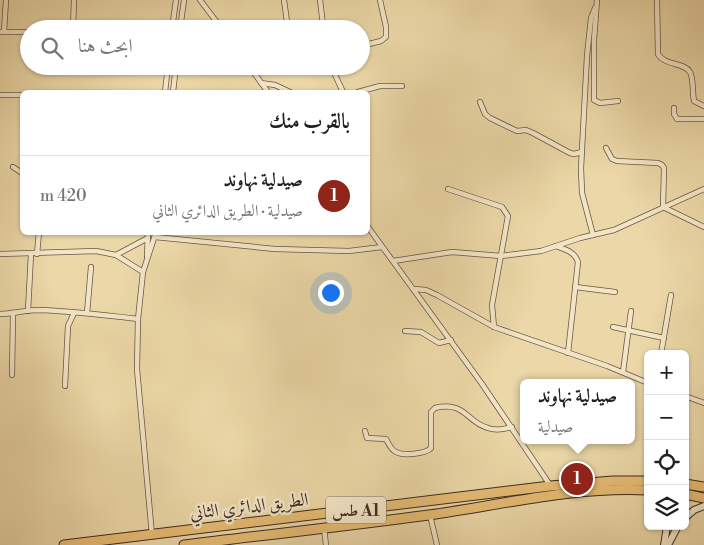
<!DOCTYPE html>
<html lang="ar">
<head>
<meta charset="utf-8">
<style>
	body { margin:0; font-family:"Libre Bodoni",Amiri,serif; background:#f2f2f2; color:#202124; direction:rtl }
	.controls { position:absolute; right:15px; bottom:15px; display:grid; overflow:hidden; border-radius:8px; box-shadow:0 1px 4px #0004 }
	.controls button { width:45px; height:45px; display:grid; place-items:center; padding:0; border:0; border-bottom:1px solid #e0e0e0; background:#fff; color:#202124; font:25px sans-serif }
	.you { position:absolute; left:330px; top:292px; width:18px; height:18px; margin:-12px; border:4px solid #fff; border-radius:50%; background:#1a73e8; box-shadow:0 0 0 8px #1a73e833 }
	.badge { display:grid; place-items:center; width:32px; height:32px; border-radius:50%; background:#8f2418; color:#fff; font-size:16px; font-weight:700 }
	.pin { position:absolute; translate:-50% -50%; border:2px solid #fff; box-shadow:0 1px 5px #0006 }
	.popup { position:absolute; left:520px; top:379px; width:115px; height:65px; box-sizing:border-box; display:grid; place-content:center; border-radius:8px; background:#fff; filter:drop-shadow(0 1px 4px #0005); font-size:16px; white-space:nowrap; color:#757577 }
	.popup b { font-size:19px; color:#202124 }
	.popup::after { content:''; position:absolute; left:50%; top:100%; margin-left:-10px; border:10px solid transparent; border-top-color:#fff }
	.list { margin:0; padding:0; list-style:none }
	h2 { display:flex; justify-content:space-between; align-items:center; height:65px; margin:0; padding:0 20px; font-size:21px }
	h2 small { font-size:16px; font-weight:400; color:#757577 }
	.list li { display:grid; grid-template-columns:32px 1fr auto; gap:15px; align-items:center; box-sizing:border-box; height:80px; padding:0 20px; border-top:1px solid #e0e0e0 }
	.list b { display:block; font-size:19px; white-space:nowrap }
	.list p { margin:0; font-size:16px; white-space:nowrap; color:#757577 }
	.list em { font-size:16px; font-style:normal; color:#757577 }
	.icon { flex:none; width:28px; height:28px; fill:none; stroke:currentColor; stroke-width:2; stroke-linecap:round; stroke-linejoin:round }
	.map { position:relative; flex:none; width:704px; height:545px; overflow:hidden; direction:ltr }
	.search { position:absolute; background:#fff; box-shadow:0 1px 4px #0004; left:20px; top:20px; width:350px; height:55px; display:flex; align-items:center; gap:12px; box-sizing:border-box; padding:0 18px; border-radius:28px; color:#757577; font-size:19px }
	.panel { position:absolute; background:#fff; box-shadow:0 1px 4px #0004; left:20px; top:90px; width:350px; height:145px; border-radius:8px; direction:rtl }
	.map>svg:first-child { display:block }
</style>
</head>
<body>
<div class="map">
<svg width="704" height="545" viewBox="0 0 704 545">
	<rect width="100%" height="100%" fill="#ebd7a7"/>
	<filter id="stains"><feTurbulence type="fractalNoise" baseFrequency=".004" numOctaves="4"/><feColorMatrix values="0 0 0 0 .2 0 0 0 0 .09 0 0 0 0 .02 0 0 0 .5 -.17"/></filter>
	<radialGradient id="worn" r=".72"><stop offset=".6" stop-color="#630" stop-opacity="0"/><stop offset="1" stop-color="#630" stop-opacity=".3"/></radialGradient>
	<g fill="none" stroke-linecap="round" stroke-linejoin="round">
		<defs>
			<g id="street">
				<path d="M200,0L222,29"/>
				<path d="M284,0L288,29"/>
				<path d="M597,0L594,40V100L600,103L618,101"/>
				<path d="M657,0L658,54C665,66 684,62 690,72C694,80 692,91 694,101L704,106"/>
				<path d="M73,29L74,0"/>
				<path d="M172,29L176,0"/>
				<path d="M180,29L184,0"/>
				<path d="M303,29L322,27L323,25L320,0"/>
				<path d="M0,32H29"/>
				<path d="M4,32L6,0"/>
				<path d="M361,46L381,41L386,37V27L380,0"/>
				<path d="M249,66L268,92"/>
				<path d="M331,66L343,92"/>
				<path d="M261,83L275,85L290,92"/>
				<path d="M165,92L168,66"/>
				<path d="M173,92L176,66"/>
				<path d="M358,92L380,86H402"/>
				<path d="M0,95H22"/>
				<path d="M480,102L485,114L490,118L517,131L526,130L533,133L570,153L574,154L582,152"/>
				<path d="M674,108V114L677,119H704"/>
				<path d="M606,148L612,159L617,161L658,163L662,165L664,168L663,207L704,227"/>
				<path d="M13,167L22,173"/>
				<path d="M448,189L502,207L508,216L492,305L494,327"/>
				<path d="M368,227L482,384L550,485"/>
				<path d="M593,235L582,193L581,168L587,56L591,18L595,8"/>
				<path d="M155,237L275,249L349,251L382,247"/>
				<path d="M556,246C565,249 575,252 578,262L568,353"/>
				<path d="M0,254L96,251L116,255L143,272"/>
				<path d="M37,254L39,232"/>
				<path d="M116,255L146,239"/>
				<path d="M147,256L148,232"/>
				<path d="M393,261L452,252L501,256L541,251L580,238L614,230L704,189"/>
				<path d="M575,287L615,292"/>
				<path d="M414,289L426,290L437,295L494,327L607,366L648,383"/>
				<path d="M28,311L31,254"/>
				<path d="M87,313L91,267"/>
				<path d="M0,314C13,314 25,310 38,310C72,311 105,315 138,319"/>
				<path d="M613,327L664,338"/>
				<path d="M405,331L421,332L439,343L451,340"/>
				<path d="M661,354L671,295"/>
				<path d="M623,372L631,311"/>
				<path d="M12,375L13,314"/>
				<path d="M65,386L68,326L74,313"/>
				<path d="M685,396L704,403"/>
				<path d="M365,431L367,438L386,439C389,444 391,450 396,452C403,456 426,454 431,448V412L435,408C466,401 466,422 488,428C496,431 504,429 512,427"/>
				<path d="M430,515L437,545"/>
				<path d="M324,528L326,545"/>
				<path d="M152,535L137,369L138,319L143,272L156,232"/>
			</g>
			<g id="secondary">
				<path d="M685,518L694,510L704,506"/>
				<path d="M664,545L667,526"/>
				<path d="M668,545L678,526"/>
			</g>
			<g id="highway">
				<path d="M685,484L704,487"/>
				<path d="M685,494L704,498"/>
				<path d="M64,545L550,486L613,481H648"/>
				<path d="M184,545C265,535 347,526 429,515C501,505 575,486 648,490"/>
			</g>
		</defs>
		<use href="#street" stroke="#685643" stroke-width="6"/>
		<use href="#secondary" stroke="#3c2b22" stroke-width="8"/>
		<use href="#highway" stroke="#3c2b22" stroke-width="11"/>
		<use href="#street" stroke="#f2e5c6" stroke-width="4.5"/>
		<use href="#secondary" stroke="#f2e5c6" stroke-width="6"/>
		<use href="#highway" stroke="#e6bc74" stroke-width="9"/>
	</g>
	<g text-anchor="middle" stroke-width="5" stroke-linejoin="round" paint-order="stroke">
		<rect fill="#f2e5c6" stroke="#736353" stroke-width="1" x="326" y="496.5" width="60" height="27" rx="4"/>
		<g font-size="16" font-weight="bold" fill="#3c2b22">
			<text x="356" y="516">طس A1</text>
		</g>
		<g font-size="18" fill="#3c2b22" stroke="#f2e5c6">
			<text transform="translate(249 506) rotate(-7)" y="6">الطريق الدائري الثاني</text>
		</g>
	</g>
	<rect width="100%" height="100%" filter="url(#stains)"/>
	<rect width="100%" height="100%" fill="url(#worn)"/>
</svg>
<div class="controls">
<button>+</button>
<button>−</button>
<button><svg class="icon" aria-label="locate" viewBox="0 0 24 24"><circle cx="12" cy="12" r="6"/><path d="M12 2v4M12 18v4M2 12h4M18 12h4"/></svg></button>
<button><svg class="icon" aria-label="layers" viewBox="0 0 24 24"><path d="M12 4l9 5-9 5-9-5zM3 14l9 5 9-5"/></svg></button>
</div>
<div class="you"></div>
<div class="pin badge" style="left:577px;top:479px">1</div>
<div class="popup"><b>صيدلية نهاوند</b>صيدلية</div>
<div class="search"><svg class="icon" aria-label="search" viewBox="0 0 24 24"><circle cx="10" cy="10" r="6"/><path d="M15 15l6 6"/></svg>ابحث هنا</div>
<section class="panel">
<h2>بالقرب منك<small></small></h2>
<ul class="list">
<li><span class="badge">1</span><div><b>صيدلية نهاوند</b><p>صيدلية · الطريق الدائري الثاني</p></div><em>420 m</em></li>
</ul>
</section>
</div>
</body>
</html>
